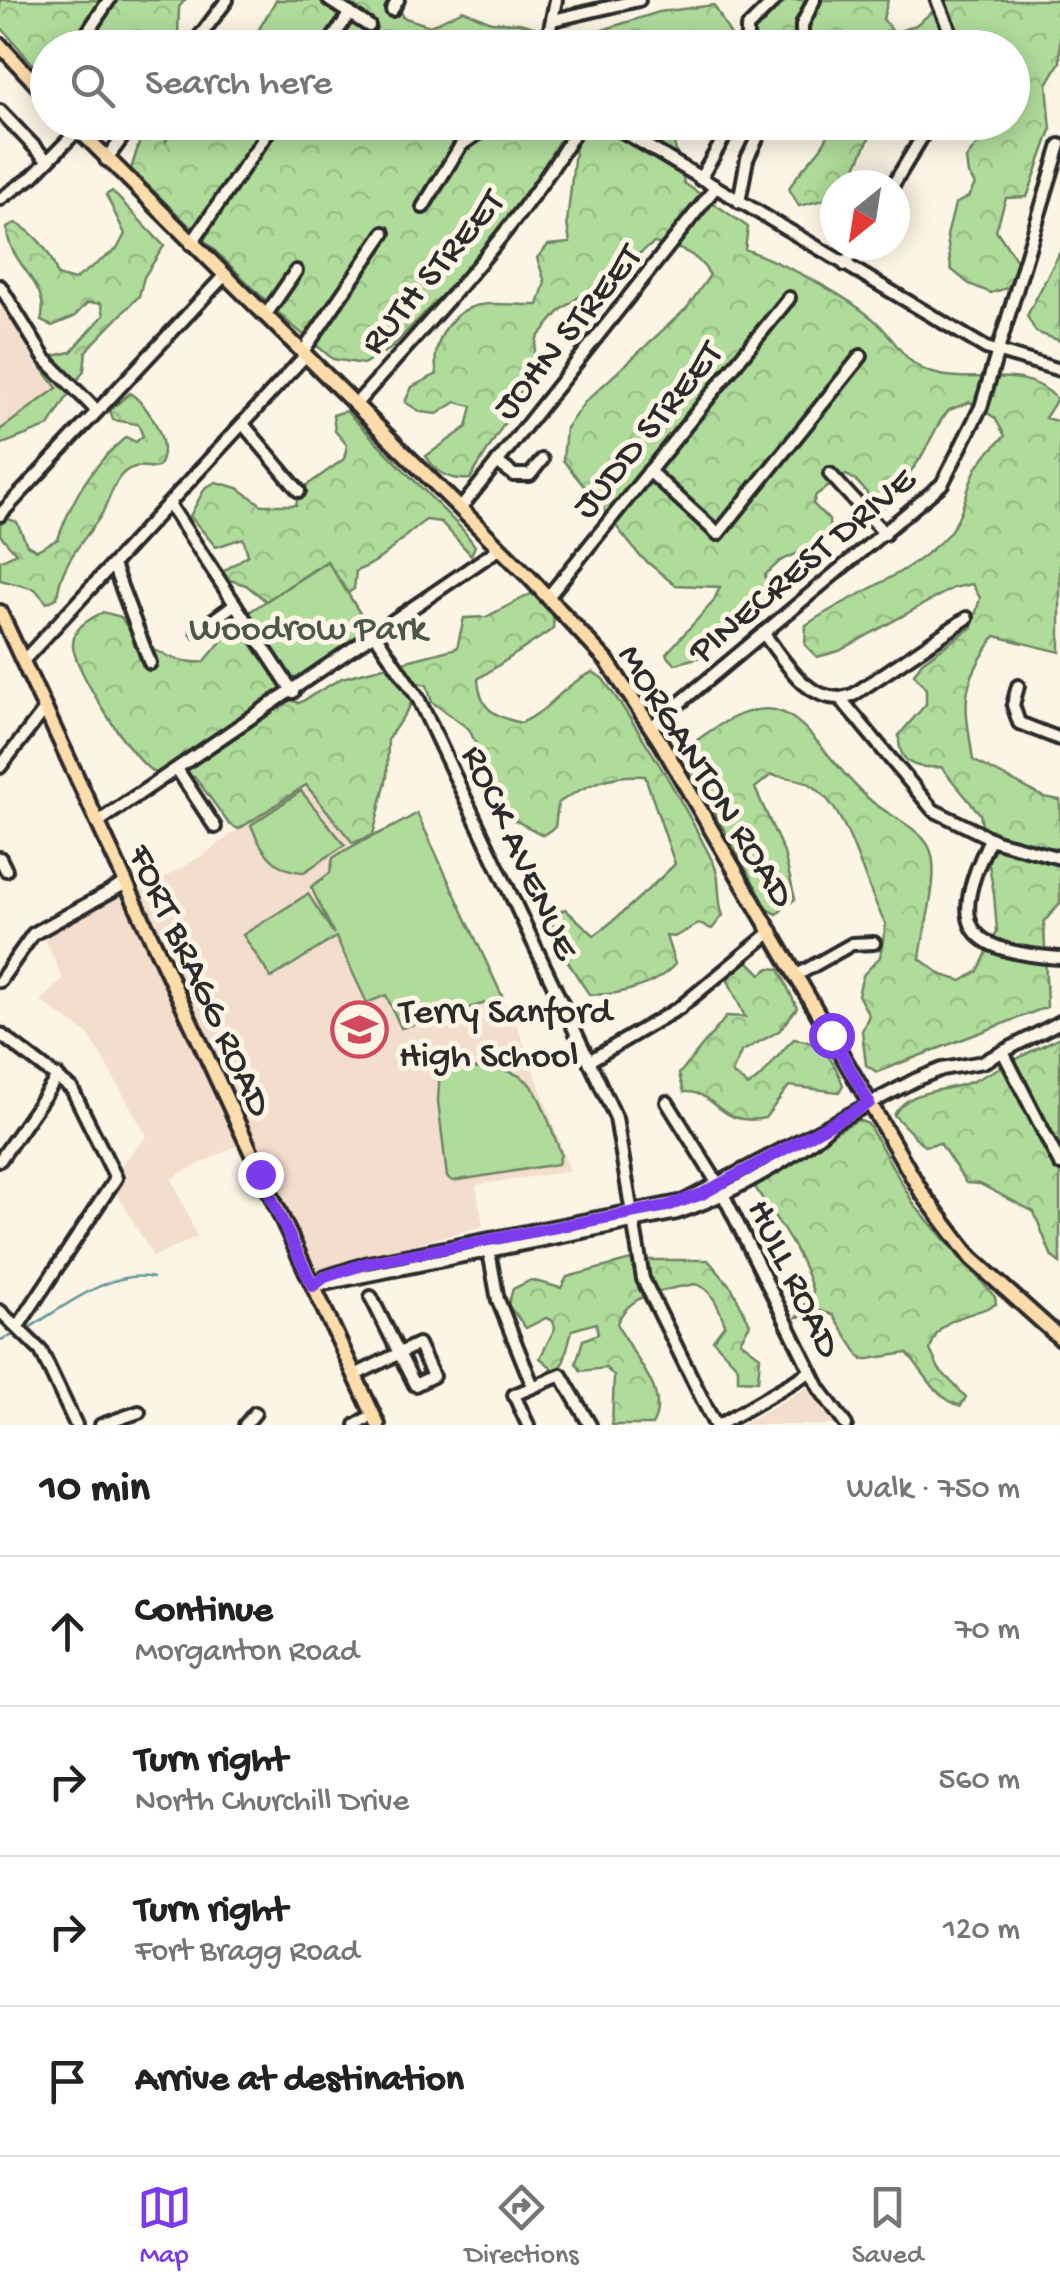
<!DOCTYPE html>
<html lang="en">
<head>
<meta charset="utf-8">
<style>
	body { margin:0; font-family:"Gochi Hand",sans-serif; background:#f2f2f2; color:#222 }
	.compass { position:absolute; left:820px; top:170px; width:90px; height:90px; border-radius:50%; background:#fff; box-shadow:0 5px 25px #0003; rotate:210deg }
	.stop { position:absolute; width:30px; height:30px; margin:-22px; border:8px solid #7c3aed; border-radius:50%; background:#fff }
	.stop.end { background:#7c3aed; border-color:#fff; box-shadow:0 2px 10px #0008 }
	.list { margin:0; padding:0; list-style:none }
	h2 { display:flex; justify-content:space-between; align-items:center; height:130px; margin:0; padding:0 40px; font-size:42px }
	h2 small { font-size:32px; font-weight:400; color:#767676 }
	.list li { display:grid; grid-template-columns:65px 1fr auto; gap:30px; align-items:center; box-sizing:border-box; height:150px; padding:0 40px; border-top:2px solid #e0e0e0 }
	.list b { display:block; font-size:38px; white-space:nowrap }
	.list p { margin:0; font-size:32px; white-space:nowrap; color:#767676 }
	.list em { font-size:32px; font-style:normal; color:#767676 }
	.icon { flex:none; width:55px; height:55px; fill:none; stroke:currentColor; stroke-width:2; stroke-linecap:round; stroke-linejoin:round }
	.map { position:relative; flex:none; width:1060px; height:1425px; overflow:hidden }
	.search { position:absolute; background:#fff; box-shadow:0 5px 25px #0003; left:30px; right:30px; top:30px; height:110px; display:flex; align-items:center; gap:25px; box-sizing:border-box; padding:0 35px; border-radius:55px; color:#767676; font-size:38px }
	.sheet { height:730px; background:#fff }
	nav { display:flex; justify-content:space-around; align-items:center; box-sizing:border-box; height:140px; border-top:2px solid #e0e0e0; background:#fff; font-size:28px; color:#767676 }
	nav a { display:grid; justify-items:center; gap:5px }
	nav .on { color:#7c3aed }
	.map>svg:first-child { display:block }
</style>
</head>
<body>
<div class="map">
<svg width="1060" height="1425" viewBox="0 0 1060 1425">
	<defs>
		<pattern id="forest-crowns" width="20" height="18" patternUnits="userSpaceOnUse" patternTransform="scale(2.5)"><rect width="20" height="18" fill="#b0dc9b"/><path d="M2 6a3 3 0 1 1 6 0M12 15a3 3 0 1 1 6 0" fill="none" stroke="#98bd86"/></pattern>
	</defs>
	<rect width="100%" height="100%" fill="#fcf5e5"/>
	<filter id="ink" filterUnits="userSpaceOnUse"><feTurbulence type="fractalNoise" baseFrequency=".01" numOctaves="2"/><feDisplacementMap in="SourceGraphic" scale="20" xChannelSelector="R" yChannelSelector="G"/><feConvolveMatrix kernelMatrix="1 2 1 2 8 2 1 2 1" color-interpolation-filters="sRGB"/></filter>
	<g filter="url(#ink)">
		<g fill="#f3ddcd">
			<path d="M0,302L26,347L58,387L0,430Z"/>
			<path d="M304,781L353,843L389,832L417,813L521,1035L570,1171L476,1185L483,1226L315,1270L139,892L202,856Z"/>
			<path d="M121,895L238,1145L172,1178L197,1237L153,1257L109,1179L147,1136L89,1035L40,1001L63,979L42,933Z"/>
			<path d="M820,1378L850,1425H741L803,1390Z"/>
		</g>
		<g fill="#b0dc9b" stroke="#6e8463" stroke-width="2.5">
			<path d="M328,561L372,633L294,687L246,614Z"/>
			<path d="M301,791L345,845L304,872C274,871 261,850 251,825Z"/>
			<path d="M417,813L503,998L401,1028L386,995L367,1003L336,937L271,978L243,935L308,894L334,934L311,887L330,873L333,858C360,839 389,832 417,813Z"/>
			<path d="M440,1069C535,1066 530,1071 561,1154L558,1164L453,1181L447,1177L438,1101Z"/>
		</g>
		<g fill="url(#forest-crowns)" stroke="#6e8463" stroke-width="2.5">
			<path d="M0,0H185L179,7L178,37L165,47L48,48L47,74L43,76L0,26Z"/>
			<path d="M276,0H400L402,17L430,26L463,10L491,22L519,23L577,38L659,12L714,5L737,47L240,48L258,31Z"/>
			<path d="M786,0H888L883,19L894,33L916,25L947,0H1060V62L1047,84L1051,130L1027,197L1006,198L996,230L1023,270L1007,288L991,293L969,284L951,269L947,236L955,204L968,197L975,184L968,174L966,159L993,123L1012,122V48L953,47L940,40L917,42L912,48H755V31Z"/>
			<path d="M180,122L669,123L684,183L748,227L745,249C787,266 838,290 873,319C893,335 902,361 927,371C971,388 1023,361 1057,399L1045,418L1060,422V652L995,636C959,689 964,699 973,760L1044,797L1060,800V903L1044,922L1047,1007L877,1072L866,1065L862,1031L869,1015L858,995L863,975L880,957L886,924C861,882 852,811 810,784C800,778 782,777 771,775L755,788L784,853L795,899L777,914L768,909L690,768L688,747C795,664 798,734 869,799C885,814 919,827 929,847C942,872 923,928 920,959L942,975L962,981L978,971L997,931L994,894L980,814L941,767C915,769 898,764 899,735L926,704V689L914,674L922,662L972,627L980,598L972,584L953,588L839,651L817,657L805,645L806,625C851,594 910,576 948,534C963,516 966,491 975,471C981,458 995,446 1005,436L995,418L970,402L949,410L941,420L920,459L884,507C866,499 863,481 846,475L816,495L813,504L829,520L830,539L780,561L765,575L768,595L759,614L745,613L704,656L675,664L666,654L713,602L720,587L675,585L640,556L563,460L566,428L585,402L687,308L710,275C695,251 680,248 654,243L561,310L537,338L532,366L515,406L470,479C451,481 436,473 426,456L467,427L472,406L456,402L437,414L421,412L405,402L412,387L437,374C431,349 445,317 472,307C490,301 519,306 538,305L545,282L537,258L548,245L570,243L567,223L575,151L558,142L510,224L390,349L363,364L333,359L288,322L131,169L139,144L129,123H163L166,141Z"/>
			<path d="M832,123H876L848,185H835V197L799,206L789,189C802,163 826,152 832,123Z"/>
			<path d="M112,191L164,246L144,277L139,296L86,351L84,370L49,426L0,445V430L57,388L36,360L71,352L104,315L101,303H87L74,317L52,326L41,321C52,283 7,264 7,228L16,223C36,234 52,253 57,275L74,280L117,249L125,234L106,195Z"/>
			<path d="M1060,252V341L1036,332L1027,316Z"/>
			<path d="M130,393C150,407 173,445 158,467C150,469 143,465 135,467C113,472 111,501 100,517C81,545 61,562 57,598L47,603L35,589L0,580V561L16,553L0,535V525L8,519L17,522L27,545L37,550L58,539C73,497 91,466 126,437L136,442L143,436L138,424L113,420L110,410Z"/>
			<path d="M346,411L463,530L475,546L471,555L441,522L426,520C400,537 387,560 356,571L354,589L348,593L327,561L266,601L246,585L223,578L224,571L248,555L243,538L216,547L190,516L205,488L216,482L238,488L262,505H296L299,491L344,459L347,445L335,431L333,415Z"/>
			<path d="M533,593L554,612L553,629L478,679C480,709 493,716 521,723C550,711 563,684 593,672L603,679C644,736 681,798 713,862C722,880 716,898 723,915L712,929L699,924L674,937L666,936L675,964C657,985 617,997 589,994C572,969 555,945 551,915L565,909L594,935C604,931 663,876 675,864L645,776C609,774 588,784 558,803L555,827L543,835L509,817L469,729L432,702L427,685L418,683L410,706L388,739L387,777L373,835L353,843L306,785L239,829L229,824L195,777C183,776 166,777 156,773C135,766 71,665 73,644C74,626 89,620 103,612L121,617C135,644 174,665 204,662L224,638L244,634L291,700L299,703L342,678L457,648L464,618L486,617Z"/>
			<path d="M748,961L761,974L769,968L779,969L797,1008L779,1031L741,1052L732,1073L748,1086C769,1073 776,1055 794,1039C822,1041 834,1060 843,1085L839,1092L789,1086L765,1118C717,1128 717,1090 684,1092L679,1074L727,1016L745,1017L725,974Z"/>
			<path d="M1060,1037V1263L1052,1257L1034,1212L980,1184L966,1183L940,1143L924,1146L894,1115C911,1086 947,1093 973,1081C1002,1067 1031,1051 1060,1037Z"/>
			<path d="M858,1120L868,1124L915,1206L995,1297L996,1304C968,1319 940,1313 930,1350L939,1369L966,1397L961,1406C933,1397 926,1373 907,1353L862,1360L833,1315L821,1311L797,1317L813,1292C801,1250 776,1220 753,1184L772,1166Z"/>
			<path d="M631,1260H708L732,1288L750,1324L740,1341L760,1356L758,1381L738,1380V1367L713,1340L725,1324C719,1308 712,1288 695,1284C665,1290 630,1292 617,1323C629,1355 672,1391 652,1425H612L614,1376L606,1368L581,1371L576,1363L583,1340L598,1334L596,1323L572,1330L563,1364L556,1371L540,1358L555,1328L553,1321L546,1318L526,1328L508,1305L513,1289L531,1280L561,1288L567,1277Z"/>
		</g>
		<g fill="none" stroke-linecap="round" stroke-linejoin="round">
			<g stroke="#659599" stroke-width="2.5">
				<path d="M24,1331C60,1310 110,1268 153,1278"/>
				<path d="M0,1340L17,1334"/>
			</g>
			<defs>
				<g id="minor">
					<path d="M329,0L369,26"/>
					<path d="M937,0L957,48"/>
					<path d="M392,10L398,0"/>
					<path d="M553,20L639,0"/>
					<path d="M77,48L109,0"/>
					<path d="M191,48L227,0"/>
					<path d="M326,48L350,13"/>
					<path d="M546,48L556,0"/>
					<path d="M747,48V28L775,0"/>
					<path d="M802,48V25L814,0"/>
					<path d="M0,111L47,160"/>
					<path d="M607,122L986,348L1060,370"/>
					<path d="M106,160L134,122"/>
					<path d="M700,179L733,122"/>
					<path d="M893,185L931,122"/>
					<path d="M0,199L33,176L78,130"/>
					<path d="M739,202L747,159L765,122"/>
					<path d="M423,207L461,145L495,122"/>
					<path d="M191,244L275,122"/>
					<path d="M845,265L857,245"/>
					<path d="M0,286L45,359L97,411"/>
					<path d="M265,316L296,271"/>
					<path d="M302,353L384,233"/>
					<path d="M355,405C434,315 520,227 581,122"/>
					<path d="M243,424L299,491"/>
					<path d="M497,462L514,475H530L542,460"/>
					<path d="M649,471L718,534L861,356"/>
					<path d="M830,474L885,534"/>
					<path d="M169,504L293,692"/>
					<path d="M460,509L715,188"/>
					<path d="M0,515L224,276"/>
					<path d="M113,565L150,663"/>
					<path d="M548,597L789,298"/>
					<path d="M198,631L235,604"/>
					<path d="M763,633C784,659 803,698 840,698L933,810L996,841L1060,858"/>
					<path d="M376,636L418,698L616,1118L643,1279L715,1425"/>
					<path d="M23,661L305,356"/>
					<path d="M1018,686L1013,705L1019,723L1060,739"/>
					<path d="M840,698L853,695L967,618"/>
					<path d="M651,727L942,484L981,407L1060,145"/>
					<path d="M0,767L45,709"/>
					<path d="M177,769L215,827"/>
					<path d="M98,822L500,548"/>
					<path d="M990,839C948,927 964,951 1060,958"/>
					<path d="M0,858L6,870"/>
					<path d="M797,975L852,944L874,943"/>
					<path d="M0,981L33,934L126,883"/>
					<path d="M0,1034L72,1089L116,1178L19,1325"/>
					<path d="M1003,1052L1060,1164"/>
					<path d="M589,1061L679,1008L772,931"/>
					<path d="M667,1102L718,1184L819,1388L846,1425"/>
					<path d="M0,1160L58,1076"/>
					<path d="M488,1246L498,1300L532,1384"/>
					<path d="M313,1286L325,1277L368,1263L684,1201L915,1080L942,1069L983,1062L1060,1022"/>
					<path d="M314,1286L677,1213C723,1198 795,1159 830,1126"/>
					<path d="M0,1311L41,1351L76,1425"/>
					<path d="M355,1375L418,1344L433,1376L415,1385L371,1297"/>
					<path d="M101,1425L139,1412"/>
					<path d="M245,1425L255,1413"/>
					<path d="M356,1425L373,1415"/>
					<path d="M528,1425L514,1395L561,1375L590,1425"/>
					<path d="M719,1425L810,1372"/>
				</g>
				<g id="major">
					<path d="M0,45L48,97"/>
					<path d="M71,122L528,576L607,661L660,741L922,1193L971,1258L1060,1338"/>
					<path d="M0,612L378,1425"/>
				</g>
			</defs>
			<use href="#minor" stroke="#2b2b2b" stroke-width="18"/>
			<use href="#major" stroke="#2b2b2b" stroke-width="20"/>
			<use href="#minor" stroke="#fcf5e5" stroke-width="10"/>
			<use href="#major" stroke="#fddcac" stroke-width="12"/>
		</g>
	</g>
	<g fill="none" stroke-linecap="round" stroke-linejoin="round" filter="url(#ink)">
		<path stroke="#7c3aed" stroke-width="12" d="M260,1174L313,1286L325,1277L368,1263L667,1206L702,1194L869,1103L831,1035"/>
	</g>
	<defs>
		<symbol id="school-ring" viewBox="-11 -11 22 22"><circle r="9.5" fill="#fcf5e5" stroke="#d1495b" stroke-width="1.5"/><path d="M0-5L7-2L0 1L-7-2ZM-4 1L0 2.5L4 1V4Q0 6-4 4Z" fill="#d1495b"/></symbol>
	</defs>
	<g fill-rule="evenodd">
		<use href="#school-ring" x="328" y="998" width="63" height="63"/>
	</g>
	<g text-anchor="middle" stroke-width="10" stroke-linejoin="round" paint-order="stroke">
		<g font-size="38" fill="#2b2b2b" stroke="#fcf5e5">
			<text transform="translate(430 270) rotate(-50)" y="13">RUTH STREET</text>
			<text transform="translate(565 330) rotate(-51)" y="13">JOHN STREET</text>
			<text transform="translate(645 428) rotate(-51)" y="13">JUDD STREET</text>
			<text transform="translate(800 563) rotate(-40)" y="13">PINECREST DRIVE</text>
			<text transform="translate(709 774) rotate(58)" y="13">MORGANTON ROAD</text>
			<text transform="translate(523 851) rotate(65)" y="13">ROCK AVENUE</text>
			<text transform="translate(203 979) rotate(65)" y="13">FORT BRAGG ROAD</text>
			<text transform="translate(797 1277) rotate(64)" y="13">HULL ROAD</text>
		</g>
		<g font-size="38" fill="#4c5747" stroke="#fcf5e5">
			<text x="308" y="638">Woodrow Park</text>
		</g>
		<g font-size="38" fill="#2b2b2b" stroke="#fcf5e5" text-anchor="start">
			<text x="399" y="1021">Terry Sanford<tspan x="399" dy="44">High School</tspan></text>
		</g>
	</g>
</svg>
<svg class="compass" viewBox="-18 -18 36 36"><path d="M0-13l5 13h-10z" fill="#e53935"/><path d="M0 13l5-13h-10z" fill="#767676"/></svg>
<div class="stop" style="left:831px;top:1035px"></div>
<div class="stop end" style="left:260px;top:1174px"></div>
<div class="search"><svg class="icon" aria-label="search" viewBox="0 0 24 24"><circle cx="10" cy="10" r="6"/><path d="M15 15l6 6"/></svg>Search here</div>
</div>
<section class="sheet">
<h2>10 min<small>Walk · 750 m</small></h2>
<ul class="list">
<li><svg class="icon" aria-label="ahead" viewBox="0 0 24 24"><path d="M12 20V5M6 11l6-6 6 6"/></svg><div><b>Continue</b><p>Morganton Road</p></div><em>70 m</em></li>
<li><svg class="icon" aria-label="right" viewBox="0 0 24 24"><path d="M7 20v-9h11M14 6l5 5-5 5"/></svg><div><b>Turn right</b><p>North Churchill Drive</p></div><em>560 m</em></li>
<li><svg class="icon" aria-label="right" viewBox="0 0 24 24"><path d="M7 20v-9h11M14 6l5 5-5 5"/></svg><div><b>Turn right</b><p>Fort Bragg Road</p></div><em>120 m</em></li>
<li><svg class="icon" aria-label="arrive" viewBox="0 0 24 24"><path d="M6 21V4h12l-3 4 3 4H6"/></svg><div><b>Arrive at destination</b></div></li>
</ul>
</section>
<nav>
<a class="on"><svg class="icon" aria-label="map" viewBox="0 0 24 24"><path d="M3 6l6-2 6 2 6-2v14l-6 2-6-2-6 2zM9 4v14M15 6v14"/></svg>Map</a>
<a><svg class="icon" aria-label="directions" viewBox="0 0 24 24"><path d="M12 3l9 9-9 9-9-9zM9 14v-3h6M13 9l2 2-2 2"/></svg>Directions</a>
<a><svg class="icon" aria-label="saved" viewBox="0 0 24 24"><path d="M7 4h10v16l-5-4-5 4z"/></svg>Saved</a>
</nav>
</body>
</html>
